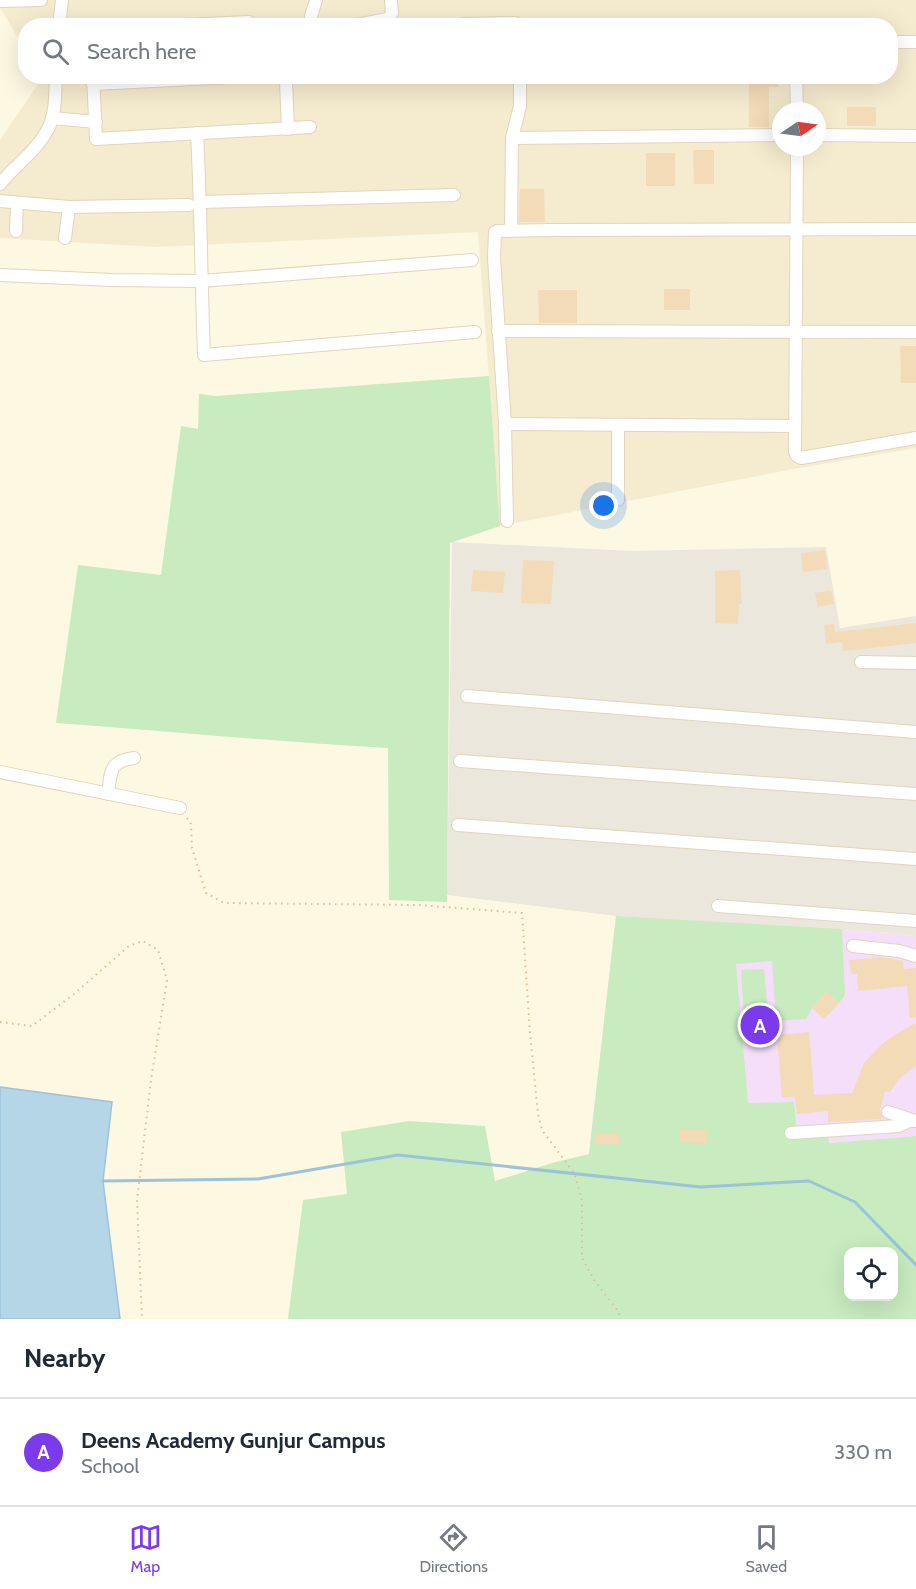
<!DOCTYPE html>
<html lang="en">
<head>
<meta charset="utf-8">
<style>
	body { margin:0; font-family:Cabin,sans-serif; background:#f6f6f7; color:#1f2937 }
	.controls { position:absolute; right:18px; bottom:18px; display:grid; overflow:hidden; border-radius:12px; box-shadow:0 6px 24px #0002 }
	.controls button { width:54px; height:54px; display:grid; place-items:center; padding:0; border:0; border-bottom:2px solid #e0e1e3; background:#fff; color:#1f2937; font:30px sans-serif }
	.compass { position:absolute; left:772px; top:102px; width:54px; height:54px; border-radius:50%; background:#fff; box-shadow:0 6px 24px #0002; rotate:77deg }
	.you { position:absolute; left:604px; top:506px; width:21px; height:21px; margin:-15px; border:4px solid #fff; border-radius:50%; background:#1a73e8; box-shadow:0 0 0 9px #1a73e833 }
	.badge { display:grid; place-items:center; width:39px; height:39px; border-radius:50%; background:#7c3aed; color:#fff; font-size:20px; font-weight:700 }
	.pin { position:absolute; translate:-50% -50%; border:3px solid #fff; box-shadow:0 2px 6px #0006 }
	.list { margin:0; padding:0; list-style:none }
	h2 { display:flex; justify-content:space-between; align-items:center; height:78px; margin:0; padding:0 24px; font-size:26px }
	h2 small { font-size:20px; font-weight:400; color:#747a83 }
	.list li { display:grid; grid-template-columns:39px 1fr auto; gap:18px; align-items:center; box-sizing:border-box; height:108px; padding:0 24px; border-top:2px solid #e0e1e3 }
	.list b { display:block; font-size:22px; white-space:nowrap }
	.list p { margin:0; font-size:20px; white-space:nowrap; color:#747a83 }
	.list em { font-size:20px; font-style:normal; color:#747a83 }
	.icon { flex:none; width:33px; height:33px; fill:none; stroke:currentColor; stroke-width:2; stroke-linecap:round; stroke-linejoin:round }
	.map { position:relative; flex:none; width:916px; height:1319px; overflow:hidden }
	.search { position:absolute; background:#fff; box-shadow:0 6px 24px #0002; left:18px; right:18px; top:18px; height:66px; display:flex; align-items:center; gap:15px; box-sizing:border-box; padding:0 21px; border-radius:24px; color:#747a83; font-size:22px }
	.sheet { height:186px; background:#fff }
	nav { display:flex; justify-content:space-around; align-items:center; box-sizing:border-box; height:84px; border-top:2px solid #e0e1e3; background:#fff; font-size:16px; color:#747a83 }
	nav a { display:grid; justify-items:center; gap:3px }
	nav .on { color:#7c3aed }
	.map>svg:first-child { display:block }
</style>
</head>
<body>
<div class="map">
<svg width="916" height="1319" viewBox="0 0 916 1319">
	<rect width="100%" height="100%" fill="#fdf8e1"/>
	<path fill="#f5ebcf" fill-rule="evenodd" d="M0,0H916V448L793,469L500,526L478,232L156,247L0,238V140L43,77L890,76V26H26L25,49L0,8ZM781,111H817V147H781Z"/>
	<path fill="#ebe7dc" d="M452,542L633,551L826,547L840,628L916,616V937L893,933L616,916L447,895Z"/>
	<path fill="#f5def9" d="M616,916L893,933L916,937V1136L829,1143L589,1154Z"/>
	<g fill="#c8ebbf" fill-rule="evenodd">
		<path d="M489,376L500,526L450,543L447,902L389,900L388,748C277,742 167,731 56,723L78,565L161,575L181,426L198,429L199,394L216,396Z"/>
		<path d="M616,916L842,929L845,995L839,1003L826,992L812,1008L806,1019L776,1021L772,961L736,964L748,1103L794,1102L796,1126L826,1125L829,1143L916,1136V1319H288L303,1200L347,1194L341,1132L409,1121L485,1126L495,1181L552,1163L589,1154ZM848,1252H894V1296H848Z"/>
		<path d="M764,969L768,1015L744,1017L741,970Z"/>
	</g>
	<path fill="#b5d6e7" stroke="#9bc3d9" stroke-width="1.5" d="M0,1087L112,1102L103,1181L120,1319H0Z"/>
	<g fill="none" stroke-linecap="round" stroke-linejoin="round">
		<path stroke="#9bc3d9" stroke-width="3" d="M103,1181L258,1179L398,1155L701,1187L809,1181L855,1202L916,1265"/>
	</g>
	<g fill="#f4dbb7">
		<path d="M749,76H778V87H769V127H749Z"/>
		<rect x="847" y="107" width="29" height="19"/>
		<path d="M693,150H714V184H694Z"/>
		<rect x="646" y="153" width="29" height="33"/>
		<path d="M520,189H544L545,222H519Z"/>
		<rect x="664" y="289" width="26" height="21"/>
		<path d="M538,290H577V323H539Z"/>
		<path d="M900,346H916V383H901Z"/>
		<path d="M825,550L827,569L803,572L801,553Z"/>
		<path d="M523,560L554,561L551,604L521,603Z"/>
		<path d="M473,570L505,572L503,593L471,591Z"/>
		<path d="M740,570L742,604H739L738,624L715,623V571Z"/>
		<path d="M831,590L834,604L818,607L815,593Z"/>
		<path d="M916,623V643L843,651L842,642L826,644L824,625L834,624L835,632Z"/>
		<path d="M882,957L903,961L904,969L916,968V1017L910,1018L907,986L858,991L857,974H851L849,960Z"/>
		<path d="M826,992L839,1003L824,1019L812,1008Z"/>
		<path d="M916,1023V1066L900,1078L890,1092L885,1091L880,1110L882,1119L828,1122V1111L797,1114L795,1097L782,1098L777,1035L809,1032L814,1095L852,1093L864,1063L877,1049L891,1037Z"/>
		<path d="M680,1129L707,1130V1143L679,1142Z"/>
		<rect x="595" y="1134" width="24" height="10"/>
	</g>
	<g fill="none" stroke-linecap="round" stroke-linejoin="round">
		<defs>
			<g id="minor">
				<path d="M0,1L41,0"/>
				<path d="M463,24L515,23L519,26"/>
				<path d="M59,26L62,0"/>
				<path d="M161,26L249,22"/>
				<path d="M311,26V16L316,0"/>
				<path d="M351,26L388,19L392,13L391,0"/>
				<path d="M890,42H916"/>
				<path d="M93,76L96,139L310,127"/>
				<path d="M796,76L797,111"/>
				<path d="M286,82L288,129"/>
				<path d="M93,84L252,76"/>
				<path d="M52,118L96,122"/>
				<path d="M197,133C201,207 201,281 204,355L475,332"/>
				<path d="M817,135L916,136"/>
				<path d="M512,138L781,135"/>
				<path d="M797,147L795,452L797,456L801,458L916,438"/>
				<path d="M0,184C15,165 38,150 49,127C56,112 55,93 56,76"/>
				<path d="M0,201L69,207L189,205"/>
				<path d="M201,202L454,195"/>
				<path d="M16,231L17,203"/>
				<path d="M511,231L512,138L520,106V76"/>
				<path d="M65,238L69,207"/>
				<path d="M0,275L112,280L201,281L472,260"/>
				<path d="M498,331L916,332"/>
				<path d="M505,424L795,426"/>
				<path d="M618,500V425"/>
				<path d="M507,521L505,424L494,258L495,232L497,231L553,230L916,229"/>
				<path d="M861,662L916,663"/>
				<path d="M467,696L916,732"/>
				<path d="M460,761L916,794"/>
				<path d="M0,772L180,808"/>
				<path d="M108,794C111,772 109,761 134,758"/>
				<path d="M458,825L916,859"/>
				<path d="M718,906L916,921"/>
				<path d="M853,946L899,951L916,956"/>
				<path d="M888,1112L915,1121"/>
				<path d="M791,1133L898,1126L912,1120"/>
			</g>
		</defs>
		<use href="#minor" stroke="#e1d5bc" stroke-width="14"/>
		<g stroke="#d8bf9b" stroke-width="2" stroke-dasharray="1.5 4.5" stroke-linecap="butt">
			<path d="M187,818L191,824L192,848L206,893L224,903L419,905L522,913L530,1033L538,1114L542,1130L574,1173L582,1200V1258L594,1280L618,1311L621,1319"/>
			<path d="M0,1022L32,1026L74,994L129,946L143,941L158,950L167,980L151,1080L137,1200L142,1319"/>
		</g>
		<use href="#minor" stroke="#fff" stroke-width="12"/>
	</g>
</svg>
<div class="controls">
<button><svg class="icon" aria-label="locate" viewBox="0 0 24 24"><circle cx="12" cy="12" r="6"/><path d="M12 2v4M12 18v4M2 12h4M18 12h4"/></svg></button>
</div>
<svg class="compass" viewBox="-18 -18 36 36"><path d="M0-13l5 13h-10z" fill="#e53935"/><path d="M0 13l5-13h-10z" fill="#747a83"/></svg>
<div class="you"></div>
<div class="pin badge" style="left:760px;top:1025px">A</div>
<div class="search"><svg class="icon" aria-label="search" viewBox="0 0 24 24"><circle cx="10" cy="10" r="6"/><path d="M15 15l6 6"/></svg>Search here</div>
</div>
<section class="sheet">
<h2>Nearby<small></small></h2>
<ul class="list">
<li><span class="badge">A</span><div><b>Deens Academy Gunjur Campus</b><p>School</p></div><em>330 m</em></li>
</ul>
</section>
<nav>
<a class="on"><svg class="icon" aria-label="map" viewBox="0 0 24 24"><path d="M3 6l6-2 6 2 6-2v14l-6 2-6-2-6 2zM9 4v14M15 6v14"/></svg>Map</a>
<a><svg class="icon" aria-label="directions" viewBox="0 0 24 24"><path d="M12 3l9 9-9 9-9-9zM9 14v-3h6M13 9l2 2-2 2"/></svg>Directions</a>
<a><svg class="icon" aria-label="saved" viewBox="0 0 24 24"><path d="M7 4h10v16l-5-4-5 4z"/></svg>Saved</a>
</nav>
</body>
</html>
